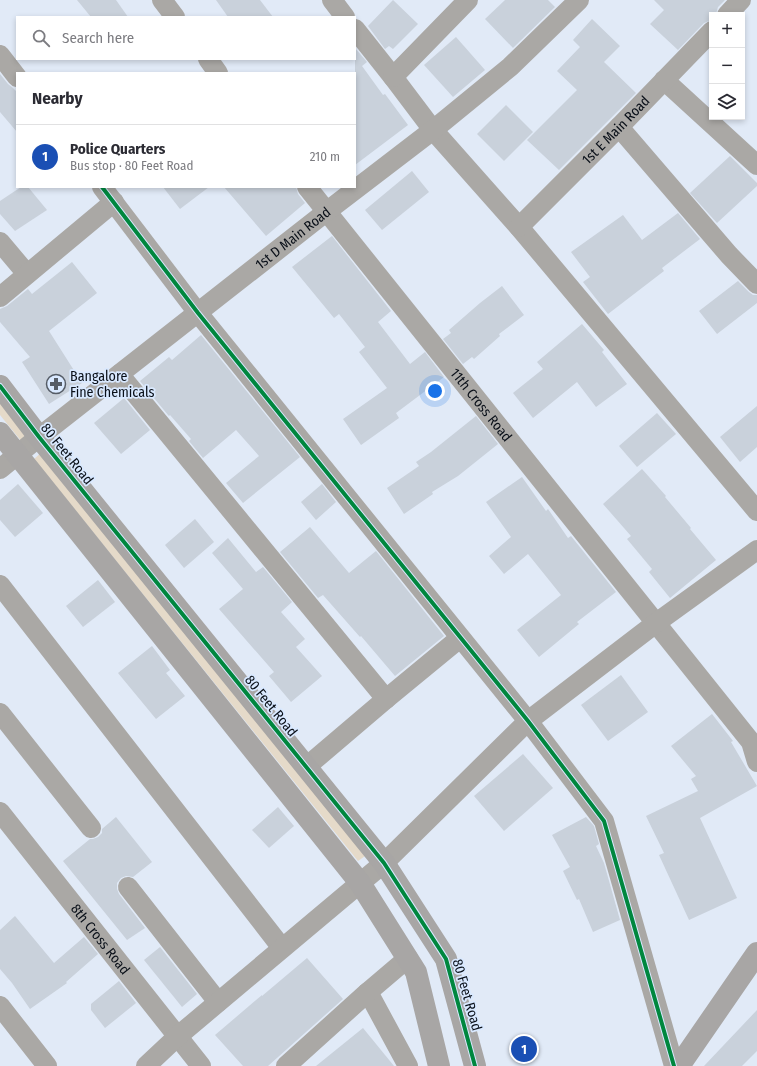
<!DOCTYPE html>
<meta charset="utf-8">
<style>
body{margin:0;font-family:"Fira Sans Condensed",sans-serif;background:#f2f2f3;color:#2b2b33}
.controls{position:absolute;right:12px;top:12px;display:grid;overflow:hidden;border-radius:0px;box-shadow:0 2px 6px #0003}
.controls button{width:36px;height:36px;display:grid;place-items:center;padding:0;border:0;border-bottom:1px solid #e1e1e2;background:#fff;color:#2b2b33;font:20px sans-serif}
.you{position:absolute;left:435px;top:391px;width:14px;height:14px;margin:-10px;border:3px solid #fff;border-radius:50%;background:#1a73e8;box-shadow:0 0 0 6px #1a73e833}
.badge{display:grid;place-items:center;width:26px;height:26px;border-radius:50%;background:#0f766e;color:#fff;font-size:13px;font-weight:700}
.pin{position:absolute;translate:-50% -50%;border:2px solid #fff;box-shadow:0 1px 4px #0006}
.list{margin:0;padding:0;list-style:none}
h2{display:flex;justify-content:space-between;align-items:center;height:52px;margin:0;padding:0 16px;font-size:17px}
h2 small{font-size:13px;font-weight:400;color:#7c7c81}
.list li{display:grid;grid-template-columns:26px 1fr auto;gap:12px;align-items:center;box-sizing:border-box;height:64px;padding:0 16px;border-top:1px solid #e1e1e2}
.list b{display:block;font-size:15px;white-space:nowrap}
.list p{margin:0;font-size:13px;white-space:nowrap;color:#7c7c81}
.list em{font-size:13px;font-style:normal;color:#7c7c81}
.icon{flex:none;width:22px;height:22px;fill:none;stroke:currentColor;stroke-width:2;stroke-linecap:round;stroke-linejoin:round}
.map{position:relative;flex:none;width:757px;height:1066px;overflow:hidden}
.search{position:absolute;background:#fff;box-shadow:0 2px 6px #0003;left:16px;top:16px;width:340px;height:44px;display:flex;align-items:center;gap:10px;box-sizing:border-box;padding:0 14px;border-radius:0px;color:#7c7c81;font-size:15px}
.panel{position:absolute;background:#fff;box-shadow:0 2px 6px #0003;left:16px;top:72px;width:340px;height:116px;border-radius:0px}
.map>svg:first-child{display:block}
</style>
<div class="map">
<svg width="757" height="1066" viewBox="0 0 757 1066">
<rect width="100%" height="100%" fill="#e1eaf7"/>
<g fill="#e5dac9">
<path d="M0 397 31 435 22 442 0 415Z"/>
<path d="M43 451 368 854 358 861 34 459Z"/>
</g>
<g fill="#c9d1db">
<path d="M77 0H116L128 17H91Z"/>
<path d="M216 0H260L273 17H228Z"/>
<path d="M393 0 418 24 393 49 389 46 385 49 368 26Z"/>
<path d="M505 0H548L555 7 513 48 485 19Z"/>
<path d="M654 0H725L718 7 716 14 712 15V18L711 20 704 23 678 50 650 24 664 10Z"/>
<path d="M592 19 620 46 604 62 636 93 559 170 527 140 577 90 557 71 580 47 573 40Z"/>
<path d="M456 37 485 70 453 97 424 65Z"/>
<path d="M355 48 367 62 362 66 383 95 385 94 408 125 355 165Z"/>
<path d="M0 74 8 84 13 88 17 92V132L0 112Z"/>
<path d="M506 105 533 132 504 161 477 134Z"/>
<path d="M730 156 757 183V186L717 223 690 193Z"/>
<path d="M412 171 429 192 382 230 365 210Z"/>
<path d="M21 187H28L47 210 15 231 0 214V201Z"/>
<path d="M163 187H209L180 209Z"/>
<path d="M224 187H296L298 194 305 203 266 236Z"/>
<path d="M678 213 700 239 662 268 664 271 608 314 583 282 590 277 571 252 623 215 642 240Z"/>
<path d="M332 236 391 311 378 322 410 364 425 352 444 377 396 413 399 418 361 445 343 419 387 388 359 352 365 347 339 314 334 318 292 267Z"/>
<path d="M72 262 97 293 49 331 82 383 49 404 22 362 30 357 0 322V309L7 306 28 289 32 294Z"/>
<path d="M738 281 749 292 753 295H757V303L717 334 699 311Z"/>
<path d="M502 286 524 315 499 334 500 336 474 359 472 357 463 364 443 339 451 333 449 330 480 303Z"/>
<path d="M582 324 604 350 602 352 627 384 596 407 577 382 533 418 513 393 543 369 537 362Z"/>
<path d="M201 335 300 457 243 503 226 483 259 456 236 430 203 458 189 441 191 439 170 415 169 416 168 415 140 381 169 357 172 360Z"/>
<path d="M124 398 150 430 121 454 94 423Z"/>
<path d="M757 406V447L740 462 720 437Z"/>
<path d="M657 413 676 434 637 467 619 446Z"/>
<path d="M476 416 498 444 458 476 432 492 433 494 404 514 387 488 419 466 416 462 431 452Z"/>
<path d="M642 469 666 496 665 497 691 528 690 529 716 560 670 598 649 572 652 569 627 539 631 536 603 504Z"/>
<path d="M522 477 546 511 548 509 568 538 571 536 616 592 577 622 579 624 539 657 517 630 561 595 528 554 504 574 489 556 511 537 486 502Z"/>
<path d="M18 484 43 513 15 537 0 520V500Z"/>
<path d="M322 484 336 502 316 520 301 502Z"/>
<path d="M195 519 214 542 184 568 165 545Z"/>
<path d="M310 527 349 573 376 551 444 636 395 676 361 636 360 637 323 595 318 598 280 552Z"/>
<path d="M228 538 256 572 263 567 292 602 281 612 305 639 296 647 322 676 291 702 269 676 274 672 219 609 243 589 212 553Z"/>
<path d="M98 580 115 602 83 627 66 606Z"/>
<path d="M152 646 170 670 166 673 185 696 156 719 118 673Z"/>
<path d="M621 675 648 712 608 741 581 705Z"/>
<path d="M712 714 733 741 731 742 757 786 700 818 737 898 689 920 659 855 664 853 646 816 698 791 691 779 696 776 671 746Z"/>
<path d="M523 754 553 788 504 831 474 796Z"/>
<path d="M278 807 294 826 269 848 252 830Z"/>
<path d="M116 817 152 862 133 877 126 876 121 878 117 883V889L119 894 145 928 127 940 63 861 90 839H93L98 837 102 833V829Z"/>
<path d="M586 817 594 826 599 844 596 846 604 863 620 920 593 932 579 899 577 900 563 871 570 867 552 835Z"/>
<path d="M15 916 54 963 84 937 98 954 66 982 67 983 30 1009 12 983 0 969V930Z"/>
<path d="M160 947 197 994 182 1007 144 960Z"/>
<path d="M307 958 343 999 268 1066H243L215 1035 262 995V996Z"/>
<path d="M119 981 136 1003 105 1028 91 1010V1004Z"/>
<path d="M757 1010V1051L742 1066H704Z"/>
<path d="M363 1028 394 1066H316Z"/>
</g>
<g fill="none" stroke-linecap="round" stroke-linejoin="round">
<g stroke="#aaa8a5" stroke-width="20">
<path d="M162 0 175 17"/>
<path d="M332 0 345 17"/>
<path d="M727 15 741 0"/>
<path d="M355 29 393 77 433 130 519 227 757 511"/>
<path d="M0 55 17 77"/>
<path d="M208 59 218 73"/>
<path d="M393 77 468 0"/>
<path d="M664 80 757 165"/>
<path d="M619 127 729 255 757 284"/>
<path d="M102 187 198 313 528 721 604 821 674 1066"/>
<path id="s1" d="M307 187 751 742 757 762"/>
<path id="s2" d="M519 227 619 127 712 31"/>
<path d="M0 242 27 274"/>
<path d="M0 297 114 202"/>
<path d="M121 373 120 375 386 699"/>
<path id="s3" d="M0 469 39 437 326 212 433 130 510 67 579 0"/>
<path d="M0 585 282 948"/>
<path d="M0 713 91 828"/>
<path d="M306 767 386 699 460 638"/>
<path id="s4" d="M0 812 201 1066"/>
<path d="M128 887 218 1002"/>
<path d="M368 992 408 1066"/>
<path d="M0 1006 47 1066"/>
<path d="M146 1066 178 1036 384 863 528 721 656 623 757 550"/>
<path d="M286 1066 368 992 408 958"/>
</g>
<g stroke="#a8a6a5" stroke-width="22">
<path d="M0 386 39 437 384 863 446 959 475 1066"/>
<path d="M0 433 360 883 416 972 439 1066"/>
<path d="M679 1066 757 953"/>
</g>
<g stroke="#d9e9ff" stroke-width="6">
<g id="cycleway">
<path d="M102 187 198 313 528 721 604 821 674 1066"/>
<path d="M0 386 39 437 384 863 446 959 475 1066"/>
</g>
</g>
<use href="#cycleway" stroke="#00873e" stroke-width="4"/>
</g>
<defs>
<g id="pharmacy-ring" transform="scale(1)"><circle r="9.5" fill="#d9e9ff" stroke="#555c66" stroke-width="1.5"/><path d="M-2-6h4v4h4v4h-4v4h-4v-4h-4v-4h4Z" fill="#555c66"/></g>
</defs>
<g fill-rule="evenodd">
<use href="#pharmacy-ring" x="56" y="384"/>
</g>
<g text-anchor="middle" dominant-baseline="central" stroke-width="3.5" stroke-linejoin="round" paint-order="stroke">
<g font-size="14" fill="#090f18" stroke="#d9e9ff">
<text stroke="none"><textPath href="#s2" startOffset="137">1st E Main Road</textPath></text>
<text stroke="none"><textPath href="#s3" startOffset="373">1st D Main Road</textPath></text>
<text stroke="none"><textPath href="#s1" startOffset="279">11th Cross Road</textPath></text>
<text transform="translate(67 454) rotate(51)">80 Feet Road</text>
<text transform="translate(271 706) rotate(51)">80 Feet Road</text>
<text stroke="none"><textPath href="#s4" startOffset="162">8th Cross Road</textPath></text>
<text transform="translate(467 995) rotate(74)">80 Feet Road</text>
</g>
<g font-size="14" fill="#090f18" stroke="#d9e9ff" text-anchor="start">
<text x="70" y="376">Bangalore<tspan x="70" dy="16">Fine Chemicals</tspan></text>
</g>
</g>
</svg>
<div class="controls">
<button>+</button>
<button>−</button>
<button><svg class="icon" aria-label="layers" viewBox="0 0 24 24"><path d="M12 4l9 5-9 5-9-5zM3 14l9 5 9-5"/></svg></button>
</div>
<div class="you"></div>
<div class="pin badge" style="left:524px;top:1049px;background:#1a4fb4">1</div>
<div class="search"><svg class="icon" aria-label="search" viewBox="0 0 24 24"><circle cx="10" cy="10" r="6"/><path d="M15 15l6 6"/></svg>Search here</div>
<section class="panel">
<h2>Nearby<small></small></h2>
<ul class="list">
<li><span class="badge" style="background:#1a4fb4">1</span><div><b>Police Quarters</b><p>Bus stop · 80 Feet Road</p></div><em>210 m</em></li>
</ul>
</section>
</div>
